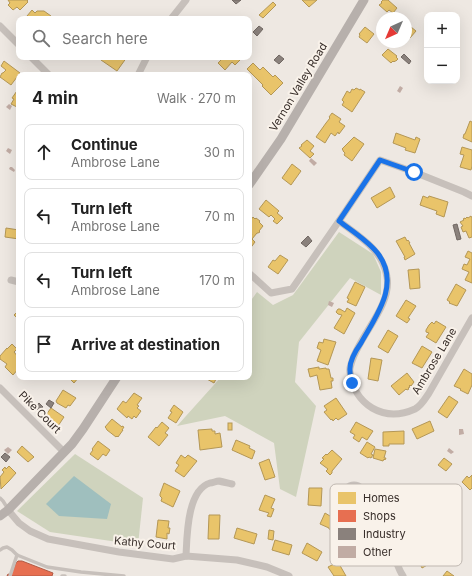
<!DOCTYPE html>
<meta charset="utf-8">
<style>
body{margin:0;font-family:Inter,sans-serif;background:#f6f6f6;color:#222}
.controls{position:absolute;right:12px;top:12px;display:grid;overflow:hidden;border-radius:8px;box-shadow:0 4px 16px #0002}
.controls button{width:36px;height:36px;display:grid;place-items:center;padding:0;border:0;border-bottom:1px solid #e0e0e0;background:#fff;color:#222;font:20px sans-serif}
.compass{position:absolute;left:376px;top:12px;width:36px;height:36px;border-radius:50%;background:#fff;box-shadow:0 4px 16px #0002;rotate:224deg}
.stop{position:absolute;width:12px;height:12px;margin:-9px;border:3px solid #1a73e8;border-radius:50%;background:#fff}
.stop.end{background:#1a73e8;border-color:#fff;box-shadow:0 1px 4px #0008}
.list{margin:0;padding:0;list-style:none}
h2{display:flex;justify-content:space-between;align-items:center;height:52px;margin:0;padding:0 16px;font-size:17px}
h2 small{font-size:13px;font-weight:400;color:#767676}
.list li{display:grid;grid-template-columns:26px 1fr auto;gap:12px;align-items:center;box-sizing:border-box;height:56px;margin:0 8px 8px;padding:0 8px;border:1px solid #e0e0e0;border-radius:8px}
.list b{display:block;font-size:15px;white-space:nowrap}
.list p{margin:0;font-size:13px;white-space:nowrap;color:#767676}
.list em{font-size:13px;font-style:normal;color:#767676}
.icon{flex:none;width:22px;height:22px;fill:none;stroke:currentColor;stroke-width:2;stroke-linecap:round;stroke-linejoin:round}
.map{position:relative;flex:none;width:472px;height:576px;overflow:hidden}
.search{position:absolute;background:#fff;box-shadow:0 4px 16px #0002;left:16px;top:16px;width:236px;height:44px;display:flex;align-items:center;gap:10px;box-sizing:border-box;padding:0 14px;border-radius:8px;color:#767676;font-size:15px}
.panel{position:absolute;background:#fff;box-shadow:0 4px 16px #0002;left:16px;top:72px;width:236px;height:308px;border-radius:8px}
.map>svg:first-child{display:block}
</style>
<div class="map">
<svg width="472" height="576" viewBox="0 0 472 576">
<rect width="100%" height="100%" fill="#eee8e2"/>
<g fill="#cfd3bd">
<path d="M339 232 373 254 381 272V295L350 278 299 342 295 382 316 406 296 497 280 489 274 443 225 416 177 426 221 377H249V303L257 292 273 305 293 295Z"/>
<path d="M75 454 143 498 138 545 50 532 17 511Z"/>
</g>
<path fill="#9fbfbe" d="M74 476 111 504 107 519 59 516 46 504Z"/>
<g fill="#e9c46a" stroke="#b49756">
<path d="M8 0H28L27 1 28 2 20 10 17 7 13 10 8 5 10 3Z"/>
<path d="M302 0H317L309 7Z"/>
<path d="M383 0H388L397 8 393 13 389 10 387 12 379 5 382 3 381 2Z"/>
<path d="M273 2 276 5 263 18 259 15Z"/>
<path d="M32 10 35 13 37 11H44L51 16 48 19H30L27 16Z"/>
<path d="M406 23 416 31 410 38 406 34Z"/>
<path d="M365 27 374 34 367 43 359 37 360 35 359 34Z"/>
<path d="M388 49 397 56 396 57 398 59 396 61H395L394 62 393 61 391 63 382 55Z"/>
<path d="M104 57H127L117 71 101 60Z"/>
<path d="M218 57H240L241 59 235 65 232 62 225 70 218 63 221 60Z"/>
<path d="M4 61 20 73 11 85 0 77 2 73H3L6 70 1 66Z"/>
<path d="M253 63 260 70 263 67 273 77 275 75 283 83 271 95 262 86 263 85 247 69Z"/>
<path d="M19 88V103L17 107 11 104 14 99 12 98Z"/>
<path d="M356 88 360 90V89L365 92 352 112 342 105 344 102 342 100 347 91 350 93 352 89 354 90Z"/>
<path d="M332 113 341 119 339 122 345 126 339 134 338 132 335 136 331 133 325 143 316 137 326 123 330 118 329 117Z"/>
<path d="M470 121 472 122V142L463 138 464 134H465Z"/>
<path d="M396 133 415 140 416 137 420 139 415 153 405 150 406 148 393 143Z"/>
<path d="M354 137 364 144 352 161 344 155 345 153 343 151V150L342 149Z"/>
<path d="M307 140 314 146 310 151 314 154 310 158 299 148 302 146 301 145Z"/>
<path d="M462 147 472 150V166L471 170 460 167 464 155 460 154Z"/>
<path d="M292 164 301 171 291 185 282 178Z"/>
<path d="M390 187 395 197 377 208 371 198Z"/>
<path d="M423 196 428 198 429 196 448 202 444 217 436 214 437 211 420 205Z"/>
<path d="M266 200 279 211 277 213 283 218 277 224 273 221 275 219 271 215 269 217 259 209Z"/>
<path d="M471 216 472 218V237L469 238 466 231 463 232 461 227 463 226 460 222 464 220 463 219 465 218V219L467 217 468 218Z"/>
<path d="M253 217 255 219 256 218 260 221 259 222 263 226 259 231 260 232 258 233H257L252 239 255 242 249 250V238L252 234 249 232V222Z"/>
<path d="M6 228 19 230V239L5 237Z"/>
<path d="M405 237 407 241 408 240 410 243H409L415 254 405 260 404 257H405L396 241Z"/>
<path d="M468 251 472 253V283L465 280 469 272 462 269 464 264 467 265 470 259 465 257Z"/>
<path d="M280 255 288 260 278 274 268 267 273 260 275 261Z"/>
<path d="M419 269 420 288 410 289 408 270Z"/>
<path d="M355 282 365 287 356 306 347 302 349 299 347 298Z"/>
<path d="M456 284 466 290 457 306 449 303 450 302 447 300Z"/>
<path d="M406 300 416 306 408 318 410 319 407 323 396 316Z"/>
<path d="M347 308 355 313 344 334 334 328 342 315 338 314 336 312 338 309H340L345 312Z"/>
<path d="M19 310V318L18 319 14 315Z"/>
<path d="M436 321 446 327 436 343 426 337 429 333 426 332V330L429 325 432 322 434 324Z"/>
<path d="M388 330 398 336 388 353 378 347Z"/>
<path d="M324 339 336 342 328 365 317 361 321 350 317 348 319 342 323 343Z"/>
<path d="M12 344 17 349 14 352 19 358V368L13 375 5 367 7 364 0 359V356L7 348V349Z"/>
<path d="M422 346 432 352 422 368 412 363Z"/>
<path d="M371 358 382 360 378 381 368 379Z"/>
<path d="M319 367V369L326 368V369H329L331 378H333V381H331L332 388 320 390 317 375 310 377 308 369Z"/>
<path d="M464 369 472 374V385L468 394 460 390 461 389 454 386Z"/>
<path d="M407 373 414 382 411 386 410 385 409 386 410 387 408 388 409 389 407 390 406 389 399 395 391 386Z"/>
<path d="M69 377H79L74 383 69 378Z"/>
<path d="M206 377H217L214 383 205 378Z"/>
<path d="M63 390 76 398 70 406 68 405 66 408 57 403 56 401Z"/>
<path d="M134 393 142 398 137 405 139 406 137 408 141 411 136 418 134 416 132 419 128 416 127 418 117 409 123 401 126 403Z"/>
<path d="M449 396 458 402 447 418 438 412Z"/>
<path d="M336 398 347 414 338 420 336 418 333 421 332 419 331 420 324 412 327 410 324 406Z"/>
<path d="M174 405 183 412 176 423 168 418 172 412 170 411Z"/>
<path d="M51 408 64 417 58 426H53L43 419Z"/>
<path d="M112 419 122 427V426L124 427 122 430H123L118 437 117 436 116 437 107 430 106 428 105 427Z"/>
<path d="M430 421 434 431 417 439 412 429Z"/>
<path d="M162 422 169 428 165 433 168 435 159 446 148 437 156 427 157 428Z"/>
<path d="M356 422 373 431 367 440 362 437 359 442 353 438 355 435 350 432Z"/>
<rect x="228" y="423" width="4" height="7"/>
<path d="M212 429V431H215V434L220 433 222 447 200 450 198 430Z"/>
<path d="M404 431V444H389V446H383V432Z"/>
<path d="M236 440 250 446 249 448 255 451 252 459 232 450Z"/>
<path d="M98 441 110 450 106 456 103 454 98 460 90 454 93 450 92 449Z"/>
<path d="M367 442 375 447 371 454 373 455 371 458 369 457 368 458 360 453Z"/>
<path d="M22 446 34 457 28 462 17 452Z"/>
<path d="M375 449 386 451 384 458H386L385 460 384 459 383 461 373 458Z"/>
<path d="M332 450 342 459 332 471V473L330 475 326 471 328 469 320 463 324 459 322 458 326 454 327 455Z"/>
<path d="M181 455 185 458 188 455 197 461 184 477 175 471 179 465 176 463Z"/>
<path d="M444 458 452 464 446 471 438 465Z"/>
<path d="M269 459 275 477 265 480 259 463Z"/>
<path d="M9 466 16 473 9 481 1 489 0 477 4 472 2 470 5 467 6 469Z"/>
<path d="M472 475V488L470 490 462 482 467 476 469 478Z"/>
<path d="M164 483 180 491 173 507 161 501 162 498 160 496V494Z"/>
<path d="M309 488H322L321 506 308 505Z"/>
<path d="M265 495 275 499 271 508 274 509 271 517 267 516 269 513 259 510Z"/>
<path d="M325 513 330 516 331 514 333 515 332 517 335 518 336 517 338 518 337 519 349 525 344 536 329 529V528L320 524Z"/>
<path d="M209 515H220L219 539H208Z"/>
<path d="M158 520 169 521 168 528H170L169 534 167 533V539L156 537Z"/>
<path d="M237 528 257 534 254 544 234 538Z"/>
<path d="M269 530 274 531 273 540 268 539Z"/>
<path d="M275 540 292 545 289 555 272 550Z"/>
<path d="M307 543 322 552 317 561 302 553Z"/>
<path d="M422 545 431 563 422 568 413 550Z"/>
<path d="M338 562 346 576H334L328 567Z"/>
<path d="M447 571 454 576H443Z"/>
</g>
<path fill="#e76f51" stroke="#b25b45" d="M18 561H22L53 573 52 576H7L8 574 11 575 16 563Z"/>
<g fill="#8a817c" stroke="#716863">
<path d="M232 0H241L236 4Z"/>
<path d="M259 26 263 29 257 36 253 32Z"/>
<path d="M404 54 411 61 409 64 401 57Z"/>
<path d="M279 55 284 59 279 64 274 60Z"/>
<path d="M457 224 461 239 457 240 453 225Z"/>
<path d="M308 236 312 241 306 247 301 243Z"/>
<path d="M49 400 54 403 51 408 46 404Z"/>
<path d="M39 403 43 407 41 408 42 409 40 412 35 407Z"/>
<path d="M5 453 10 457 6 462 1 457Z"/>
</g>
<g fill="#c1aca4">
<path d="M400 86 403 88 400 93 397 91Z"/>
<path d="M9 104 12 106 10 110 6 107Z"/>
<path d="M8 148 12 150 10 154 6 151Z"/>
<path d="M311 158 317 163 314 166 309 161Z"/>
<path d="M10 167H12L15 170 14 172 9 169Z"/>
<path d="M329 301 334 303 332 307 328 305Z"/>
<path d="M459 429H463L464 434 459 435Z"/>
<path d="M8 447 12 450 8 454 4 450Z"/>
<path d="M449 448 454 452 451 454 447 451Z"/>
</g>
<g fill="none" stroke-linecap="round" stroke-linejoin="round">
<g stroke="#c7c0bb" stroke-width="3.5">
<path d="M0 498 3 501 8 509"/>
<path d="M0 550 3 548 7 547 12 550 17 555 47 567 81 572 124 576"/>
<path d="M10 576 17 555"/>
<path d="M62 576H65"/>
</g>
<g stroke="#c7c0bb" stroke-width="7">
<path d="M171 19 186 0"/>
<path d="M0 26 19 45"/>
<path d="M31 57 49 75"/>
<path d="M138 75 147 57"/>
<path d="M339 221C360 237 383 250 387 277 392 305 360 335 352 361 351 365 349 368 350 372 354 405 384 423 415 409 421 406 425 399 429 393L472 318"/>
<path d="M249 273 271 293 292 289 339 221 380 160 414 172 464 192 472 196"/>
<path d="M11 280 19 282"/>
<path d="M0 388 64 452"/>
<circle cx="354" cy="495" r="10"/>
<path d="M361 502C371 512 382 521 387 534 393 548 395 564 403 576"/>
<path d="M8 510 19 523 30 531 48 539 119 552 173 559 186 556 237 560 267 567 289 576"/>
<path d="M186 556C187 536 187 490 210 483 213 483 216 481 219 481 223 482 228 483 232 484"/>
</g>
<g stroke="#b7b0ac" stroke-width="9">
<path d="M249 185 281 139 364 0"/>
<path d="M0 516 8 510 72 444 83 429 117 377"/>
</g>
</g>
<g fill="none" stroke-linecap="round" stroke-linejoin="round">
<path stroke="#1a73e8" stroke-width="5" d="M352 383C351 379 350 375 350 371 349 362 356 350 361 343 376 316 400 285 379 255 370 242 352 231 339 221L380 160 414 172"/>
</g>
<g text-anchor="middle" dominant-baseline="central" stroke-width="4" stroke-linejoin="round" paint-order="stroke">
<g font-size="11" fill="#372d29" stroke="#f9f2ea">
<text transform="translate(298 87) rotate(-59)">Vernon Valley Road</text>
<text transform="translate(434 361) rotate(-59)">Ambrose Lane</text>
<text transform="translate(40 412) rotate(45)">Pike Court</text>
<text transform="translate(145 543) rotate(5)">Kathy Court</text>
</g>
</g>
<rect x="330" y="484" width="132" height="82" rx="6" fill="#f9f2ea" stroke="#bfb7b0" stroke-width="1"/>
<rect x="338" y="492" width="18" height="12" fill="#e9c46a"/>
<rect x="338" y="510" width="18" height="12" fill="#e76f51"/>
<rect x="338" y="528" width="18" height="12" fill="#8a817c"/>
<rect x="338" y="546" width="18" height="12" fill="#c1aca4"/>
<g font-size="11" fill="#372d29">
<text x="363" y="502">Homes</text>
<text x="363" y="520">Shops</text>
<text x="363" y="538">Industry</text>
<text x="363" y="556">Other</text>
</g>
</svg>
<div class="controls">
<button>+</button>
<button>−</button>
</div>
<svg class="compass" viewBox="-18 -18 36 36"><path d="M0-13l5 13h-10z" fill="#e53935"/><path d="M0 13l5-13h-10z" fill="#767676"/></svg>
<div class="stop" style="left:414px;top:172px"></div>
<div class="stop end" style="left:352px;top:383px"></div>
<div class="search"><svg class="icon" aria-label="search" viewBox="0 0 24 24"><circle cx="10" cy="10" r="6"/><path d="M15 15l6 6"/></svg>Search here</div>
<section class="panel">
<h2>4 min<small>Walk · 270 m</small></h2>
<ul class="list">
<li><svg class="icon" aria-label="ahead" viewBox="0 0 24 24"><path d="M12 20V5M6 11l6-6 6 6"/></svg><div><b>Continue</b><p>Ambrose Lane</p></div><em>30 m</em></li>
<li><svg class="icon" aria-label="left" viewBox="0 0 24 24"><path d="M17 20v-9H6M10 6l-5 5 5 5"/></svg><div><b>Turn left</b><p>Ambrose Lane</p></div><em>70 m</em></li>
<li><svg class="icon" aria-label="left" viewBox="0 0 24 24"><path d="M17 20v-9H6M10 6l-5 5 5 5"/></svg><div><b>Turn left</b><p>Ambrose Lane</p></div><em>170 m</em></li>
<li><svg class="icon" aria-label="arrive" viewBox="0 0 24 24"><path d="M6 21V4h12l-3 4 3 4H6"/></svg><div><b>Arrive at destination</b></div></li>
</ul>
</section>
</div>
